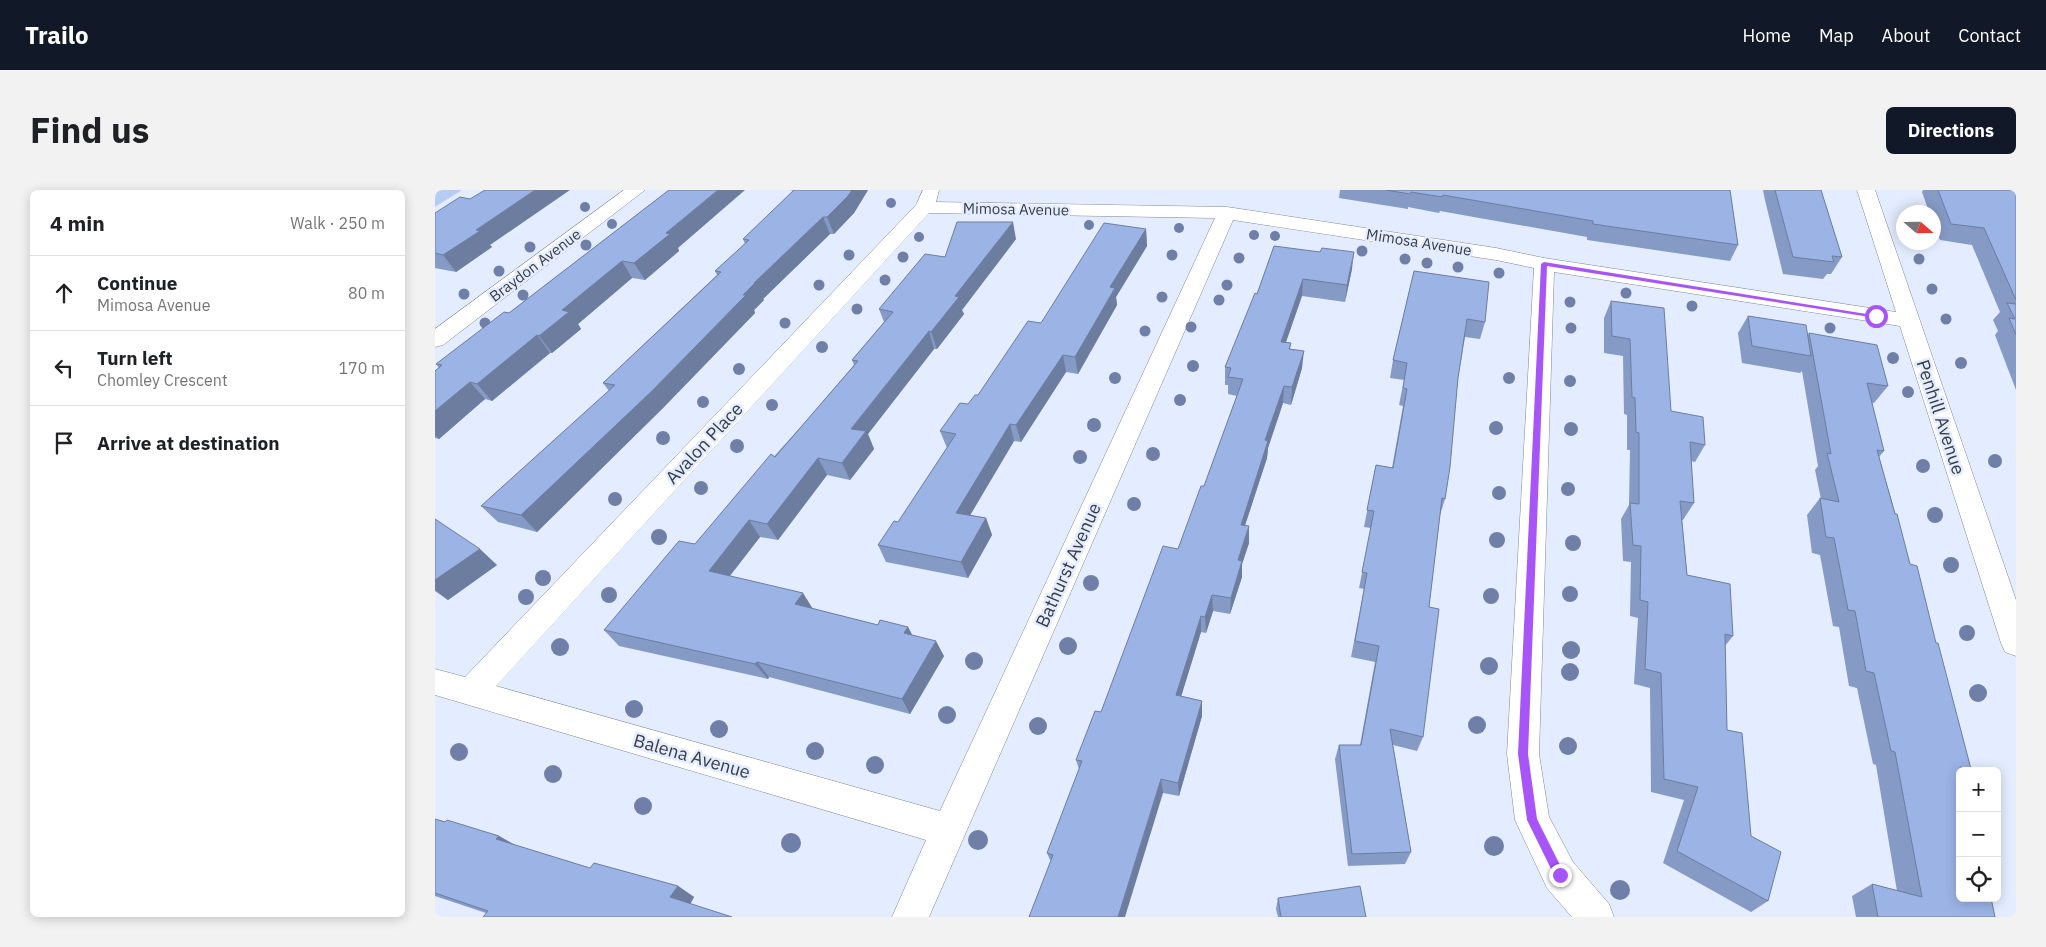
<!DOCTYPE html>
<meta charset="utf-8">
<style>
body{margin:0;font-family:"IBM Plex Sans",sans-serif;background:#f2f2f2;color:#202124}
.controls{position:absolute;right:15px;bottom:15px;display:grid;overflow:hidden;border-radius:8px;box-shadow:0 2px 12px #0003}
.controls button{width:45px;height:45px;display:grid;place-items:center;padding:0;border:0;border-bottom:1px solid #e0e0e0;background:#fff;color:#202124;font:25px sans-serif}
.compass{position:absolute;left:1461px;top:15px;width:45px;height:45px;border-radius:50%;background:#fff;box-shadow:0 2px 12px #0003;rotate:110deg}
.stop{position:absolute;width:15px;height:15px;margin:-11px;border:4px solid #a855f7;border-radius:50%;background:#fff}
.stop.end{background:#a855f7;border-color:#fff;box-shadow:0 1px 5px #0008}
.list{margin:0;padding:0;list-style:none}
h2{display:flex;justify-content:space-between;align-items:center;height:65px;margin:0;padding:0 20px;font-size:21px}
h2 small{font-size:16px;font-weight:400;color:#757577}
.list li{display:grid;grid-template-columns:32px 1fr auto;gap:15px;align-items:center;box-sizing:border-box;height:75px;padding:0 20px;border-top:1px solid #e0e0e0}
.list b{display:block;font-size:19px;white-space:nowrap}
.list p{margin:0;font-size:16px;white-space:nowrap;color:#757577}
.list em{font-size:16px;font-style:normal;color:#757577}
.icon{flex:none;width:28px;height:28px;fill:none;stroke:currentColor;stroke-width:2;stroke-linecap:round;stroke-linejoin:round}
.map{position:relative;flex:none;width:1581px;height:727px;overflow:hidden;border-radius:8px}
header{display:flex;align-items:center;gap:30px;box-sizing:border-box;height:70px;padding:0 25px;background:#111827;color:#fff}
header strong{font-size:24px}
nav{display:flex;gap:28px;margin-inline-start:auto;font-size:18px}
.intro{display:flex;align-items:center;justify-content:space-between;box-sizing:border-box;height:120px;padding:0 30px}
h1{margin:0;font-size:35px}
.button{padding:12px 22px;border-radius:8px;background:#111827;color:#fff;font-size:18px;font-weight:700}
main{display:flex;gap:30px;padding:0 30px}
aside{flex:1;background:#fff;border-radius:8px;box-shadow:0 2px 12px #0003}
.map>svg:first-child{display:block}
</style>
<header>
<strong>Trailo</strong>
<nav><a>Home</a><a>Map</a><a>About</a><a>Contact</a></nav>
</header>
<div class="intro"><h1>Find us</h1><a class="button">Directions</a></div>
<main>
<aside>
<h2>4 min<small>Walk · 250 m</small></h2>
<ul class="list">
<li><svg class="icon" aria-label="ahead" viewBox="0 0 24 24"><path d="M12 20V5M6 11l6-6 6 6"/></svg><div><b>Continue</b><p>Mimosa Avenue</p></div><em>80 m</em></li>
<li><svg class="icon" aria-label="left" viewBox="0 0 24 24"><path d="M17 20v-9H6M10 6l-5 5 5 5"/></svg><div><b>Turn left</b><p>Chomley Crescent</p></div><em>170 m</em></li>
<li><svg class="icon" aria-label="arrive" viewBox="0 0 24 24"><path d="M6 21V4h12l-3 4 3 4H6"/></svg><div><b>Arrive at destination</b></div></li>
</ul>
</aside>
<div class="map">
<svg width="1581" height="727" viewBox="0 0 1581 727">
<rect width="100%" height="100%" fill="#e4edff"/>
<path fill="#b7ccf5" d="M0 0H27L0 17Z"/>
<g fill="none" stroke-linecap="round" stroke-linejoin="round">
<g stroke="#7e8696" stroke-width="1">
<g id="minor">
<path d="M189 0H210L8 155 0 157V139Z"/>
<path d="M488 0H504L501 12 792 17 1061 58 1109 68 1461 122 1422 0H1440L1581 410V466L1570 462 1566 453 1465 136 1119 82 1104 564 1114 627 1138 672 1174 714 1179 727H1137L1112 698 1080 630 1072 564 1099 78 1061 70 798 30 494 727H457L491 650 0 505V479L30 487 481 15ZM494 23 780 28 505 621 61 496Z"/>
</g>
</g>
<use href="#minor" fill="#fff" fill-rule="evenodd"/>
</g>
<g fill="#6f7fa7">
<circle cx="456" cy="13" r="5"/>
<circle cx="150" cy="17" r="5"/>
<circle cx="177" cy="34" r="5"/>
<circle cx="654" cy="35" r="5"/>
<circle cx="744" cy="38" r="5"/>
<circle cx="819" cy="45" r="5"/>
<circle cx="840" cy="46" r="5"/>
<circle cx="484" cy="47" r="5"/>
<circle cx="151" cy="55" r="5.5"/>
<circle cx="95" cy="57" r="5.5"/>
<circle cx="927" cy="61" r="5.5"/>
<circle cx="414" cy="65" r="5.5"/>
<circle cx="737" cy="65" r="5.5"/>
<circle cx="468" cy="67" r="5.5"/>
<circle cx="804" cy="68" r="5.5"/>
<circle cx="970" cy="69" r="5.5"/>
<circle cx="1484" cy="69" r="5.5"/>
<circle cx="992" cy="73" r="5.5"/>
<circle cx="1023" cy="77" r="5.5"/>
<circle cx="64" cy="81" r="5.5"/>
<circle cx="1064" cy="83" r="5.5"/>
<circle cx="450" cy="90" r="5.5"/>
<circle cx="384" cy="95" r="5.5"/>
<circle cx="792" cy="95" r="5.5"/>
<circle cx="1497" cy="99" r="5.5"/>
<circle cx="1191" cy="103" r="5.5"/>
<circle cx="29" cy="104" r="5.5"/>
<circle cx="88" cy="105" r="5.5"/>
<circle cx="727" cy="107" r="5.5"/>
<circle cx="784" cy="110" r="5.5"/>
<circle cx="1135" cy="112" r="5.5"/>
<circle cx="1257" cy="116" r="5.5"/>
<circle cx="422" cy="119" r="5.5"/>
<circle cx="1511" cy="129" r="5.5"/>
<circle cx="50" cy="133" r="5.5"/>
<circle cx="350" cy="133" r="5.5"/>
<circle cx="756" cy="137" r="5.5"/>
<circle cx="1136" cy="138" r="5.5"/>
<circle cx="1395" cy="138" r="5.5"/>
<circle cx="710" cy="141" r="5.5"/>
<circle cx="387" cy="157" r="6"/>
<circle cx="1458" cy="168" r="6"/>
<circle cx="1526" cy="173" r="6"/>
<circle cx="758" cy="176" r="6"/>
<circle cx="304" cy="179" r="6"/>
<circle cx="680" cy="188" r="6"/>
<circle cx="1074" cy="188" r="6"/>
<circle cx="1135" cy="191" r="6"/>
<circle cx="1473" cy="202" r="6"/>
<circle cx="745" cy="210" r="6"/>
<circle cx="268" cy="212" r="6"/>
<circle cx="337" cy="215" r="6"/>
<circle cx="659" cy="235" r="7"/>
<circle cx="1061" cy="238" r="7"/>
<circle cx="1136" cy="239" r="7"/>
<circle cx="228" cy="248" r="7"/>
<circle cx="302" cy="256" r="7"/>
<circle cx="718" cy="264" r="7"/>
<circle cx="645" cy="267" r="7"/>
<circle cx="1560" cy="271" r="7"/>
<circle cx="1488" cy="276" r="7"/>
<circle cx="266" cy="298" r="7"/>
<circle cx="1133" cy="299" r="7"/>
<circle cx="1064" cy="303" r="7"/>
<circle cx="180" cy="309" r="7"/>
<circle cx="699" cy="314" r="7"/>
<circle cx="1500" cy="325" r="8"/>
<circle cx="224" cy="347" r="8"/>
<circle cx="1062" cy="350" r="8"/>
<circle cx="1138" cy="353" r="8"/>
<circle cx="1516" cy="375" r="8"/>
<circle cx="108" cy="388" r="8"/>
<circle cx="656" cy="393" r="8"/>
<circle cx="1135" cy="404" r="8"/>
<circle cx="174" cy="405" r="8"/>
<circle cx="1056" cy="406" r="8"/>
<circle cx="91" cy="407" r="8"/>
<circle cx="1532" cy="443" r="8"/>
<circle cx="633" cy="456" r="9"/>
<circle cx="125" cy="457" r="9"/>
<circle cx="1136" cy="460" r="9"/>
<circle cx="539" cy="471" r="9"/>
<circle cx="1054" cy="476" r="9"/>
<circle cx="1135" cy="482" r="9"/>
<circle cx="1543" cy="503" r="9"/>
<circle cx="199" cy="519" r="9"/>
<circle cx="512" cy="525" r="9"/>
<circle cx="1042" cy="535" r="9"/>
<circle cx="603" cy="536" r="9"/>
<circle cx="284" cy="539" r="9"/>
<circle cx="1133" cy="556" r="9"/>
<circle cx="380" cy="561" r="9"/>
<circle cx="24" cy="562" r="9"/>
<circle cx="440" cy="575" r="9"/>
<circle cx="118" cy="584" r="9"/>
<circle cx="208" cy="616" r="9"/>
<circle cx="543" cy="650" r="10"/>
<circle cx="356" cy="653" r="10"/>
<circle cx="1059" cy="656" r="10"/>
<circle cx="1185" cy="700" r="10"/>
</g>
<g fill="#859ac5">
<path d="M234 0 243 58 244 61 210 90 197 88 143 134 146 139 117 163H115L57 211 50 209 4 249 0 248V181L4 178 1 174 74 123Z"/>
<path d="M355 0H433L419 23 399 44H395L328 109 329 110 319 120 320 123 228 218 102 342 63 332 46 316 174 201 168 193 282 85 280 81 310 54 308 49 359 1Z"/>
<path d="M905 0H1295L1303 55 1295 71 1152 50V47L1005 21 1004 23 973 17V19L904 8Z"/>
<path d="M1328 0H1386L1407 67 1396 84H1392L1388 89 1348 84 1330 10Z"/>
<path d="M1488 0H1576L1581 1V200L1560 145 1563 141 1558 130 1565 122 1537 55 1505 50 1498 34V22H1494L1487 2Z"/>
<path d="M0 23 55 55 57 57 21 82 0 78Z"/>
<path d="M711 39 712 56 681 107 682 115 643 184 631 182 586 252 579 251 535 325 551 328 557 345 533 388 451 372 443 355 463 332 512 258 505 241 543 205 606 133Z"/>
<path d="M581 49 527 120 529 124 502 159H499L433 244 439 259 415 290 392 285 343 350 325 347 295 386 378 419 443 435 473 437 477 445 509 466 475 524 334 487 333 489 184 456 169 440 260 354 372 230 419 175 417 170 449 132 444 119 510 67Z"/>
<path d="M839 56 917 79 910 112 867 106 851 152 856 153 855 159 867 178 856 215 848 213 833 258 832 268 810 335 814 353 807 374V387L795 424 778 421 771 443 766 442 746 506 767 511V526L744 606 728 603 615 670 612 663 644 579 641 570 666 522 743 359 769 296 802 206 793 204V195H790V177L822 104Z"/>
<path d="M979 81 1050 132 1045 149 1030 147 1023 188 1010 309 1005 325 994 417 988 547 982 561 958 555 976 662 970 674 913 676 900 569 904 555H925L940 472 916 467 929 399 924 398 936 338 929 337 941 275 957 278 968 216 964 215 969 190 955 188 958 170Z"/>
<path d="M1176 111 1236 221 1270 255 1260 272 1256 271 1259 313 1248 330H1247L1252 385 1298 446 1290 456 1292 540 1316 646 1333 711 1316 722 1228 673 1249 610 1216 602 1215 498 1199 494 1203 428 1195 426 1196 372 1188 371 1186 329 1194 315 1195 260H1192V225L1189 224 1188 166 1169 163V128Z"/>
<path d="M1313 126 1373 145 1374 143 1453 196 1439 213H1437L1449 261 1444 267 1475 374 1501 453 1536 579 1534 581H1525L1560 727H1421L1417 706 1437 694 1462 701 1441 575 1438 574 1422 498 1414 496 1404 437 1398 436 1385 365 1377 363 1372 325 1385 308 1386 309 1380 280 1383 276 1367 181 1365 183 1307 173 1303 143Z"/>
<path d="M0 329 62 375 13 410 0 401Z"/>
<path d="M0 629 64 646 80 655 155 678 243 696 259 707 255 714 51 723 0 706Z"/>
<path d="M843 708 931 727H843L841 719Z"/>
</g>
<g fill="#6c7da0">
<path d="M100 0H135L55 55 57 57 21 82 8 65 41 40Z"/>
<path d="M283 0H310L243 58 244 61 210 90 199 73 231 43Z"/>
<path d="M417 0H433L419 23 399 44 392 27Z"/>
<path d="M388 27 395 44 328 109 329 110 319 120 320 123 228 218 102 342 86 325 308 105 319 93Z"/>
<path d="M578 32 581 49 527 120 529 124 502 159 496 142 520 106Z"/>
<path d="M711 39 712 56 681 107 682 115 643 184 640 167 675 97Z"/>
<path d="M919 62 917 79 910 112 912 95Z"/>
<path d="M187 71 197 88 143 134 146 139 117 163 104 146 127 120Z"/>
<path d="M868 89 867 106 845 169 846 152Z"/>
<path d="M494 141 499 159 433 244 439 259 415 290 407 273 416 239Z"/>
<path d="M102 145 115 163 57 211 42 194Z"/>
<path d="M869 161 867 178 856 215 857 197Z"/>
<path d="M628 165 631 182 586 252 581 235Z"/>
<path d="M35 192 50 209 4 249 0 245V221Z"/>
<path d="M849 196 848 213 833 258 832 268 805 351 806 335 830 250Z"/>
<path d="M575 234 579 251 527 339 521 323Z"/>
<path d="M383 268 392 285 343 350 332 334Z"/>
<path d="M551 328 557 345 533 388 526 372Z"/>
<path d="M314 330 325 347 286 397 274 381Z"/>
<path d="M814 336V353L807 374V387L795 424 796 408 803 370Z"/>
<path d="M45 359 62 375 13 410 0 400V390Z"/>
<path d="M368 403 378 419 360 414Z"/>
<path d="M777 405 778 421 771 443 770 427Z"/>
<path d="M766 426V442L742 520 741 505Z"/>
<path d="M473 437 481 452 469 443Z"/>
<path d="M501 451 509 466 475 524 467 509Z"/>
<path d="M322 472 334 487 333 489 320 474Z"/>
<path d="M767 511V526L744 606 743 593Z"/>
<path d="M726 589 728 603 690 727H683Z"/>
<path d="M64 646 85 658 61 649Z"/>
<path d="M243 696 259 707 253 718 235 707Z"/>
</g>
<g fill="#9bb3e5" stroke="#6c7da0">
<path d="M50 0H100L41 40 45 41 8 65 0 63V23L25 7 35 9Z"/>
<path d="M234 0H283L231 43 235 44 199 73 187 71 127 120 134 122 104 146 102 145 42 194 35 192 0 221V181L7 175 1 174 69 122 74 123Z"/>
<path d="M359 0H417L413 6 392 27H388L319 93H320L308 105H311L217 201 86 325 46 316 180 195 168 193 286 82 280 81 314 50 308 49Z"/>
<path d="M951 0H1295L1303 55 1158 34V31L1008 5 1007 7 976 2 975 4Z"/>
<path d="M1340 0H1386L1407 67 1397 66 1399 72 1358 67Z"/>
<path d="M1503 0H1576L1581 1V110L1549 38 1516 34Z"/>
<path d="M522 32H578L520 106 524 107 496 142 494 141 416 239 431 241 407 273 383 268 332 334 314 330 274 381 368 403 360 414 443 435 445 430 473 437 469 443 501 451 467 509 322 472 320 474 169 440 244 351 260 354 336 264 340 267 372 230 423 171 417 170 458 122 444 119 490 64 510 67Z"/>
<path d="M669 33 711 39 675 97 680 98 640 167 628 165 581 235 575 234 521 323 551 328 526 372 443 355 459 331 463 332 521 244 505 241 525 213 533 214 540 205H543L593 131 606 133Z"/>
<path d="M839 56 885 62 887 58 919 62 912 95 868 89 846 152 856 153 854 159 869 161 857 197 849 196 830 250 833 251 806 335 814 336 803 370 807 371 796 408 777 405 770 427 766 426 741 505 767 511 743 593 726 589 683 727H594L618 665 612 663 647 571 641 570 660 521 666 522 728 356 743 359 766 296H769L808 189 793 187 796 178 790 177 820 103 822 104Z"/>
<path d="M979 81 1054 92 1050 132 1032 129 1023 188 1015 277 1010 309 1007 308 994 417 1004 419 988 547 955 539 976 662 917 664 904 555H926L944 456 920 451 932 383 927 382 939 321 932 320 941 275 958 278 972 199 968 198 972 173 958 170Z"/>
<path d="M1176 111 1229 118 1236 221 1268 227 1270 255 1255 252 1259 313 1245 311 1252 385 1295 394 1298 446 1290 444 1292 540 1307 543 1316 646 1346 662 1333 711 1242 661 1263 597 1229 589 1226 483 1210 479 1213 412 1205 410 1206 356 1198 355 1195 313 1204 314V243L1201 242 1200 208 1197 207 1195 149 1177 146Z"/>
<path d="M1572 113 1581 114V145L1574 128 1580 129Z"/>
<path d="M1313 126 1371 135 1376 166 1317 156Z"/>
<path d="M1374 143 1442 155 1453 196 1432 193 1449 261 1442 260 1460 324H1462L1475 374 1482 376 1501 453H1503L1536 579 1525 577 1526 581H1525V708H1556L1560 727H1443L1437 694 1487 707 1460 562 1456 561 1439 483 1431 481 1420 421 1413 420 1399 348 1391 347 1385 308 1404 312 1392 263 1396 264Z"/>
<path d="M0 329 45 359 0 390Z"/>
<path d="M0 629 10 632 12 630 64 646 61 649 155 678 159 673 243 696 235 707 297 727H48L53 721 0 703Z"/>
<path d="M925 696 931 727H846L843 708Z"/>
</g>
<path fill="#a855f7" d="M1109 72 1444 126 1441 128 1112 76 1093 564 1102 629 1130 685 1128 689 1125 690 1121 689 1092 630 1083 564 1106 74Z"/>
<g text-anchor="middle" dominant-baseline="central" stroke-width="5" stroke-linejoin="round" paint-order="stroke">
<g font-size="15" fill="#383c43" stroke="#e4edff">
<text transform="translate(581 19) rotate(1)">Mimosa Avenue</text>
<text transform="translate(984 52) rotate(9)">Mimosa Avenue</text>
<text transform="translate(100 75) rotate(-37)">Braydon Avenue</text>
</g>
<g font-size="18" fill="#383c43" stroke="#e4edff">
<text transform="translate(1506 227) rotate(72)">Penhill Avenue</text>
<text transform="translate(269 253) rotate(-47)">Avalon Place</text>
<text transform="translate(633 375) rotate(-66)">Bathurst Avenue</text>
<text transform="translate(257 566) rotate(16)">Balena Avenue</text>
</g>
</g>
</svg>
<div class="controls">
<button>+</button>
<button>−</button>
<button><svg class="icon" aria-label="locate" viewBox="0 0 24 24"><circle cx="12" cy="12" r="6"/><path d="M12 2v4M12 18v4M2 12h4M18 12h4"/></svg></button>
</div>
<svg class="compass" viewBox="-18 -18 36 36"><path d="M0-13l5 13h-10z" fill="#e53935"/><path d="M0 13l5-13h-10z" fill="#757577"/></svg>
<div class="stop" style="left:1441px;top:126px"></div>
<div class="stop end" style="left:1125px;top:685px"></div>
</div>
</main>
